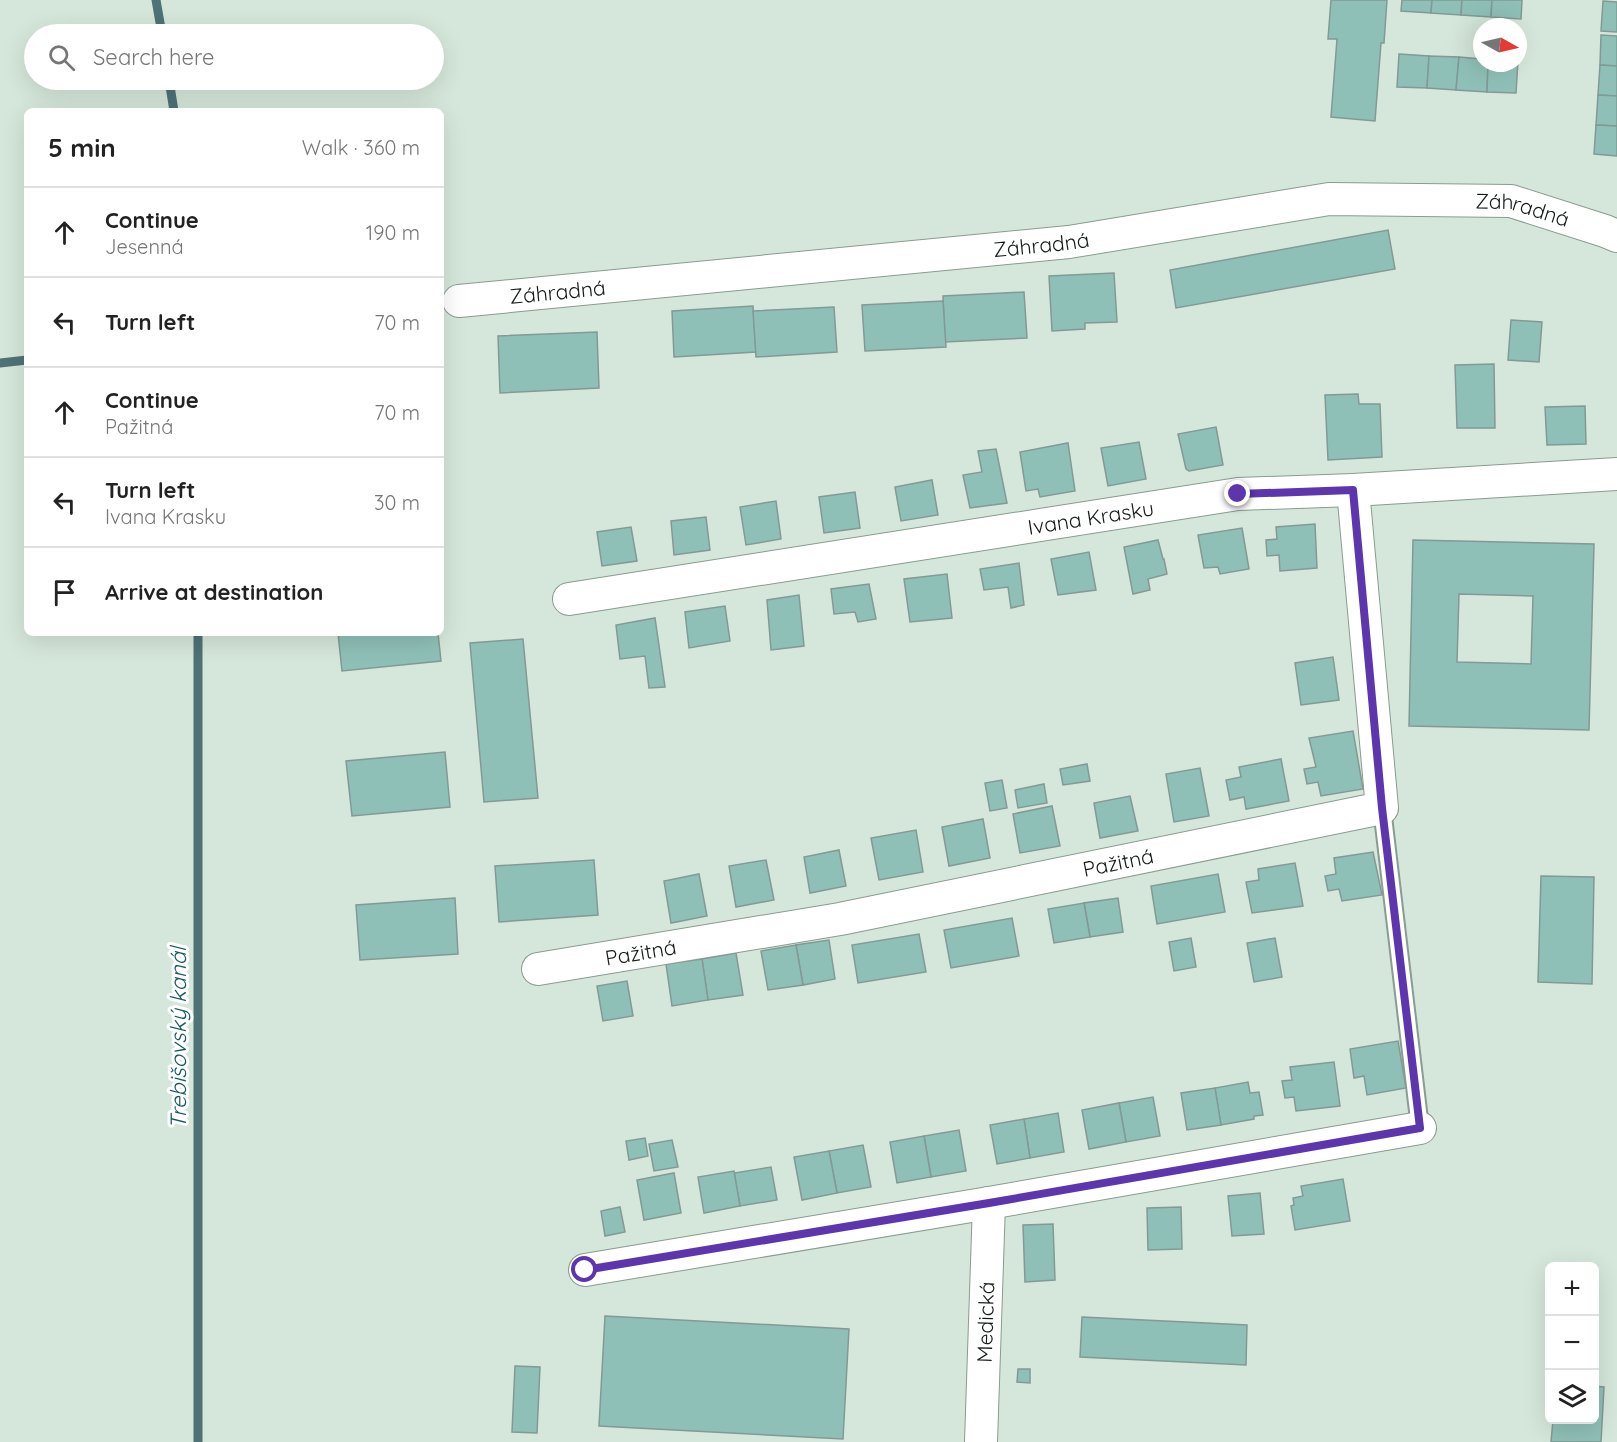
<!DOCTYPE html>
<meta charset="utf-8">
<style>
body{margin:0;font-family:Quicksand,sans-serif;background:#f6f6f6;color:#222}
.controls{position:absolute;right:18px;bottom:18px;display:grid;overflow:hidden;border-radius:9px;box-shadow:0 6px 24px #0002}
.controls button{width:54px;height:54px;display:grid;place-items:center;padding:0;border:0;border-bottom:2px solid #e0e0e0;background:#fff;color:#222;font:30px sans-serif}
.compass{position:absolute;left:1473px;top:18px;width:54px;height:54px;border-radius:50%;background:#fff;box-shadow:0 6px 24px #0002;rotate:98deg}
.stop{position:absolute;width:18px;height:18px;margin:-14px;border:4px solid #5d35ad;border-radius:50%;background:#fff}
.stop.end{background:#5d35ad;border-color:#fff;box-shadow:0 2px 6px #0008}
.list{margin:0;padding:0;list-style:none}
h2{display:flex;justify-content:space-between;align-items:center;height:78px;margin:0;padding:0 24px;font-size:26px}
h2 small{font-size:20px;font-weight:400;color:#767676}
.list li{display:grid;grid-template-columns:39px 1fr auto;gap:18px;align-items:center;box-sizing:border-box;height:90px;padding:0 24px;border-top:2px solid #e0e0e0}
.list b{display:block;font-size:22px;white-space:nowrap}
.list p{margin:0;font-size:20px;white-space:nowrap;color:#767676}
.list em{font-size:20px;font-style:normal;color:#767676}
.icon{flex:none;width:33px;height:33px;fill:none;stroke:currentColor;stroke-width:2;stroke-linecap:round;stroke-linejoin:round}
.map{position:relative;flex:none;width:1617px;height:1442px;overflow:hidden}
.search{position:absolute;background:#fff;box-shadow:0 6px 24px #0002;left:24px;top:24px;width:420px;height:66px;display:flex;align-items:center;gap:15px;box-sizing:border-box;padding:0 21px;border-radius:33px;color:#767676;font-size:22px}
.panel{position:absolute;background:#fff;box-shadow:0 6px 24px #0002;left:24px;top:108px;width:420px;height:528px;border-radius:9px}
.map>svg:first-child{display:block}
</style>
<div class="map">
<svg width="1617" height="1442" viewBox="0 0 1617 1442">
<rect width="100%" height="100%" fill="#d5e7da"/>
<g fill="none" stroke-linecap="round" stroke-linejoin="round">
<g stroke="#4f7277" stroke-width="9">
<path d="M156 0 162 34"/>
<path d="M169 80 174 111"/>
<path d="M0 363 27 360"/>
<path d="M198 633V1442"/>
</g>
</g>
<g fill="#8fc0b7" stroke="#839995" stroke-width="1.5" fill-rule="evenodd">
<path d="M1331 0H1387L1384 43H1381L1375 121 1331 117 1337 39H1328Z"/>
<path d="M1402 0H1432L1431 13 1401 11Z"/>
<path d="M1432 0H1462L1461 15 1431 13Z"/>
<path d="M1462 0H1492L1491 17 1461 15Z"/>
<path d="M1492 0H1522L1521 19 1491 17Z"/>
<path d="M1603 1 1617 2V32L1601 31Z"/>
<path d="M1601 35 1617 36V66L1600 65Z"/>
<path d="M1399 54 1429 56 1427 88 1397 87Z"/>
<path d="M1429 56 1459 57 1456 90 1427 88Z"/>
<path d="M1459 57 1482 59V63H1488L1487 92 1456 90Z"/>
<path d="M1518 61 1516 93 1487 92 1488 63H1518Z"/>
<path d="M1600 65 1617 66V96L1598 95Z"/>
<path d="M1598 95 1617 96V126L1596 125Z"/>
<path d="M1596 125 1617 126V156L1594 154Z"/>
<path d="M1388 230 1395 269 1176 308 1170 270Z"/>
<path d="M1114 273 1117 322 1085 323V329L1052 331 1049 276Z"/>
<path d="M1024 292 1027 338 945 342 943 296Z"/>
<path d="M943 301 946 347 865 351 862 305Z"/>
<path d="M753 306 756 352 674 357 672 311Z"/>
<path d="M834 307 837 352 756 357 753 311Z"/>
<path d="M1511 320 1542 322 1539 362 1508 360Z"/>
<path d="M597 332 599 388 500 393 498 336Z"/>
<path d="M1494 364 1495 428H1457L1455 365Z"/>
<path d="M1358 394 1359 404H1380L1382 457 1328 460 1325 395Z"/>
<path d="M1585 406 1586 444 1547 445 1545 407Z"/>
<path d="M1216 427 1223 465 1189 471 1186 469 1178 434Z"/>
<path d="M1139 442 1146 479 1108 486 1101 448Z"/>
<path d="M1068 443 1075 491 1040 497 1038 489 1026 491 1020 452Z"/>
<path d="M996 449 1007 503 970 508 963 475 982 472 978 451Z"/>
<path d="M932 480 938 515 901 521 895 487Z"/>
<path d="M855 492 860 528 824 533 819 497Z"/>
<path d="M776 501 781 539 746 545 740 507Z"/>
<path d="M706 517 710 550 674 555 671 521Z"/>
<path d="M1315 524 1317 568 1280 571 1279 555 1267 556 1266 540 1277 539 1276 527Z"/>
<path d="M631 527 637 561 602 566 597 532Z"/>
<path d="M1242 528 1249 569 1220 574 1218 567 1204 568 1198 535Z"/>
<path d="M1158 540 1163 559H1164L1167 574 1148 579 1150 590 1133 594 1124 547Z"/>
<path d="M1413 540 1594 544 1589 730 1409 726ZM1459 594 1533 596 1531 664 1457 662Z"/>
<path d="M1089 552 1096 590 1058 595 1051 559Z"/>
<path d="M1019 563 1024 605 1011 608 1008 587 984 590 980 569Z"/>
<path d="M947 574 952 618 910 622 904 579Z"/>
<path d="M869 584 876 619 858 622 855 612 834 614 831 589Z"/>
<path d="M799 595 804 646 771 650 767 600Z"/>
<path d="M725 606 730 641 689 648 685 612Z"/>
<path d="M655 618 665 687 649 688 645 656 620 659 616 625Z"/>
<path d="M338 633H438L441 661 342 671Z"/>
<path d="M523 639 538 798 484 802 470 643Z"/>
<path d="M1333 657 1339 700 1301 705 1295 663Z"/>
<path d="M1353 731 1363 789 1321 796 1318 782 1307 784 1304 769 1316 767 1309 738Z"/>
<path d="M445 752 450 807 352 816 346 761Z"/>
<path d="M1281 759 1289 801 1246 809 1244 797 1230 800 1226 780 1241 777 1239 767Z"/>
<path d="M1087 764 1090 781 1063 785 1060 769Z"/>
<path d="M1200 768 1209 816 1174 822 1166 774Z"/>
<path d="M1002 780 1007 808 990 811 985 783Z"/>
<path d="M1044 784 1047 803 1018 808 1015 790Z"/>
<path d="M1130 796 1138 831 1100 838 1094 803Z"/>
<path d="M1052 806 1060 846 1020 853 1013 814Z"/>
<path d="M983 819 990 858 949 866 942 827Z"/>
<path d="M916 830 923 872 879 880 871 838Z"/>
<path d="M839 850 846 886 810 893 804 857Z"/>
<path d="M1373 852 1382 895 1342 901 1339 889 1328 891 1325 876 1336 874 1334 858Z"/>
<path d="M594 860 598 915 499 922 495 866Z"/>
<path d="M766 860 774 900 736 907 729 866Z"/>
<path d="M1295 863 1303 906 1252 913 1246 882 1259 880 1258 869Z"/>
<path d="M699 874 707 916 671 923 664 881Z"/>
<path d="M1218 874 1225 912 1157 924 1151 886Z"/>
<path d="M1541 876 1594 877 1592 984 1538 982Z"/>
<path d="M455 898 458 954 360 960 356 905Z"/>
<path d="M1118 898 1123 932 1090 937 1084 903Z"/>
<path d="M1084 903 1090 937 1054 943 1048 909Z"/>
<path d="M1012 918 1019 956 951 968 944 930Z"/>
<path d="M919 934 926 972 858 983 852 945Z"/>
<path d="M1191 938 1196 967 1174 971 1169 942Z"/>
<path d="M1275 938 1282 977 1254 982 1247 943Z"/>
<path d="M829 940 835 979 803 985 796 945Z"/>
<path d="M796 945 803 985 768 990 761 951Z"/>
<path d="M736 953 743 995 708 1000 702 959Z"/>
<path d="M702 959 708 1000 672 1006 666 964Z"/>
<path d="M627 981 633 1016 603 1021 597 986Z"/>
<path d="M1398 1041 1406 1088 1367 1095 1364 1076 1354 1078 1350 1049Z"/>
<path d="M1334 1062 1340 1106 1296 1111 1294 1097 1285 1098 1282 1081 1292 1080 1290 1067Z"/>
<path d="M1248 1082 1250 1093 1259 1092 1263 1115 1254 1116V1119L1221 1125 1215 1088Z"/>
<path d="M1215 1088 1221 1125 1187 1130 1181 1093Z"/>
<path d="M1153 1097 1160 1136 1126 1142 1119 1103Z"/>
<path d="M1119 1103 1126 1142 1089 1149 1082 1110Z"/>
<path d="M1058 1113 1064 1152 1030 1158 1024 1119Z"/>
<path d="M1024 1119 1030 1158 997 1164 990 1125Z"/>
<path d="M959 1130 966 1171 931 1177 924 1136Z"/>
<path d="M924 1136 931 1177 897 1183 890 1142Z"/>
<path d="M645 1138 648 1156 629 1160 626 1141Z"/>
<path d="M672 1140 678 1167 654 1171 649 1144Z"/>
<path d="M863 1145 871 1187 837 1193 829 1151Z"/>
<path d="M829 1151 837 1193 802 1200 794 1157Z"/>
<path d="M771 1167 777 1200 740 1206 734 1173Z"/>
<path d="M734 1171 740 1206 704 1213 698 1177Z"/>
<path d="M674 1173 681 1213 644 1220 637 1180Z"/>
<path d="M1343 1179 1350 1221 1295 1230 1291 1206 1294 1205 1293 1198 1303 1196 1301 1186Z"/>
<path d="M1260 1193 1264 1234 1232 1236 1228 1196Z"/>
<path d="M620 1207 625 1232 605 1236 601 1211Z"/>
<path d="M1181 1207 1182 1249 1148 1250 1147 1208Z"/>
<path d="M1053 1224 1055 1280 1025 1282 1023 1225Z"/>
<path d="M605 1316 849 1329 843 1439 599 1426Z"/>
<path d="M1082 1317 1247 1325 1246 1365 1080 1357Z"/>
<path d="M515 1366 540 1367 537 1433 512 1432Z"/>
<path d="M1018 1369H1030V1383L1017 1382Z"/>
<path d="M1594 1386 1604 1387 1601 1442H1551L1553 1420H1594Z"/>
</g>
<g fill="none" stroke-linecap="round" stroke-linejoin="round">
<g stroke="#8a9b90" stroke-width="20">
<path id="lane" d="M1382 808 1420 1128"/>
</g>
<g stroke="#8a9b90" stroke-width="34">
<g id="street">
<path id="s1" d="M459 301 1069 242 1329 199 1511 201 1605 231 1617 236"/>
<path id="s2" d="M569 599 1238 494 1353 490 1617 474"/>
<path id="s3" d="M538 969 840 919 1382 808 1353 490"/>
<path d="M585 1270 989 1203 1420 1128"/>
<path id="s4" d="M981 1442 989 1203"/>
</g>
</g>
<use href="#lane" stroke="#fff" stroke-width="16"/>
<use href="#street" stroke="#fff" stroke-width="32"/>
</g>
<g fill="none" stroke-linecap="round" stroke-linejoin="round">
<path stroke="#5d35ad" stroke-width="8" d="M585 1270 989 1203 1420 1128 1382 808 1353 490 1238 494"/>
</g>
<g text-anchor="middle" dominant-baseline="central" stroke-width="6" stroke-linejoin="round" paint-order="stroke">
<g font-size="21" fill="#161c18" stroke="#fff">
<text stroke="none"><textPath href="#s1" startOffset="1071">Záhradná</textPath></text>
<text stroke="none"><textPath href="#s1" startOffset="585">Záhradná</textPath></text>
<text stroke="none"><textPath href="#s1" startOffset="99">Záhradná</textPath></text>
<text stroke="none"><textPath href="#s2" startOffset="528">Ivana Krasku</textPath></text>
<text stroke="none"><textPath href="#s3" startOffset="590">Pažitná</textPath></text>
<text stroke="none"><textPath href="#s3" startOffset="104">Pažitná</textPath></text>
<text stroke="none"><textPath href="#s4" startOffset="120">Medická</textPath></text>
</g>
<g font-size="22" font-style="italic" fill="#165963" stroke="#fff">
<text transform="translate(178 1038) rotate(-90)">Trebišovský kanál</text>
</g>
</g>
</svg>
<div class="controls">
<button>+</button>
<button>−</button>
<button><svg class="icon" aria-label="layers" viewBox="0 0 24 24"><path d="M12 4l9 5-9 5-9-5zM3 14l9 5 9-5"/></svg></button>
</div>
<svg class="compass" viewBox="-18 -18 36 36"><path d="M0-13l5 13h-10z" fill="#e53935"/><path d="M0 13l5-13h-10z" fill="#767676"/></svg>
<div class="stop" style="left:585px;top:1270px"></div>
<div class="stop end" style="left:1238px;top:494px"></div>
<div class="search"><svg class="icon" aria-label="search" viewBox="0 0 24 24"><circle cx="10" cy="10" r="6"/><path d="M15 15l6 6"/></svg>Search here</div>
<section class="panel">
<h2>5 min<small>Walk · 360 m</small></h2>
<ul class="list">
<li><svg class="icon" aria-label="ahead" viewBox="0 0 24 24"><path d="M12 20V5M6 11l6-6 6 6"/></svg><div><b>Continue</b><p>Jesenná</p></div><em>190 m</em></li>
<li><svg class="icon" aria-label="left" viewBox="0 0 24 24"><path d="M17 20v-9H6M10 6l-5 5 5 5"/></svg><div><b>Turn left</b></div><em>70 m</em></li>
<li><svg class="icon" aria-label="ahead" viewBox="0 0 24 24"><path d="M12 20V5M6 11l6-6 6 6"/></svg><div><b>Continue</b><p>Pažitná</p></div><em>70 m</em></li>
<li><svg class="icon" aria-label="left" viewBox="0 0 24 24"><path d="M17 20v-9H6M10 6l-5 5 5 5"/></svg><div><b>Turn left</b><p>Ivana Krasku</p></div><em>30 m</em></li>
<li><svg class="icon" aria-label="arrive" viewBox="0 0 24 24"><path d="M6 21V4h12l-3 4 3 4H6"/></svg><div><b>Arrive at destination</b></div></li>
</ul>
</section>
</div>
